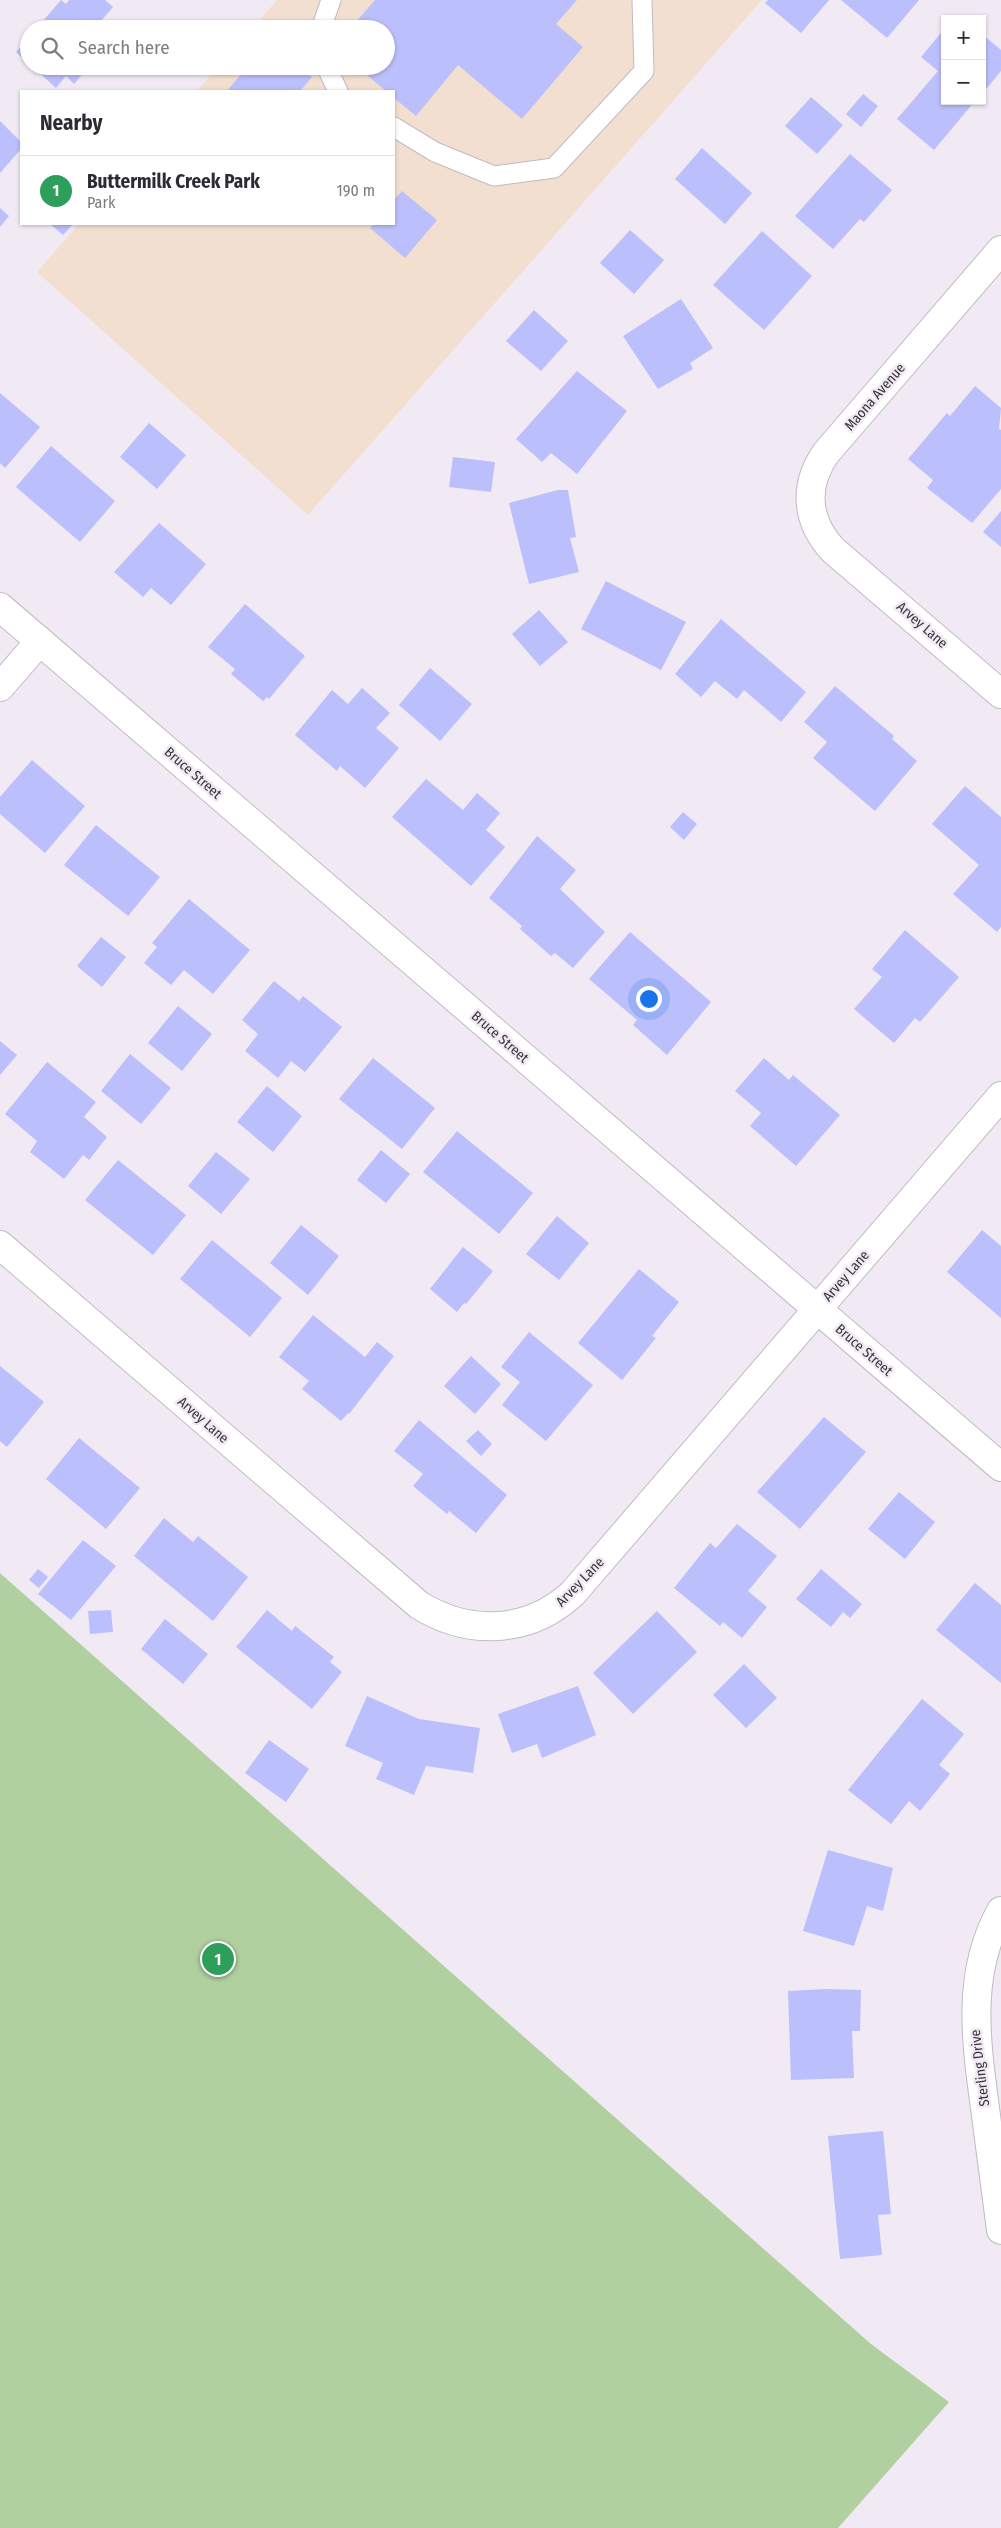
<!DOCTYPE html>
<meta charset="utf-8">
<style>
body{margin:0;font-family:"Fira Sans Condensed",sans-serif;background:#f7f7f7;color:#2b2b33}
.controls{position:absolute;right:15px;top:15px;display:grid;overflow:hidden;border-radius:0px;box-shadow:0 1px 4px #0004}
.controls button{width:45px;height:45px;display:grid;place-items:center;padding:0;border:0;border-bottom:1px solid #e1e1e2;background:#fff;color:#2b2b33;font:25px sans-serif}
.you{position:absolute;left:648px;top:998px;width:18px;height:18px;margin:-12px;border:4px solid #fff;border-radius:50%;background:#1a73e8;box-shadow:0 0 0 8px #1a73e833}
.badge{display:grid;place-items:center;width:32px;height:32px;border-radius:50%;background:#7c3aed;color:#fff;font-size:16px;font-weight:700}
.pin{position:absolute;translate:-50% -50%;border:2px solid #fff;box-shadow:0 1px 5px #0006}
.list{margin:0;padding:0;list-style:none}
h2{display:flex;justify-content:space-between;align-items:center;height:65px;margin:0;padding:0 20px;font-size:21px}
h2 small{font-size:16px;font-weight:400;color:#7c7c81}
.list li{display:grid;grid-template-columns:32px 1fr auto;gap:15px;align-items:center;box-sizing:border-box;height:70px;padding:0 20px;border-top:1px solid #e1e1e2}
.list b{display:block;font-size:19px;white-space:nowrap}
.list p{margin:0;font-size:16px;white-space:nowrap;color:#7c7c81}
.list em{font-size:16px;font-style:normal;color:#7c7c81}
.icon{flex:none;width:28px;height:28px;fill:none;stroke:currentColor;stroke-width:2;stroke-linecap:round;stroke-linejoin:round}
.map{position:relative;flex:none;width:1001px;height:2528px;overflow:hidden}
.search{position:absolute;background:#fff;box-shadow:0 1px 4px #0004;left:20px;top:20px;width:375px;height:55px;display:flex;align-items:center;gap:12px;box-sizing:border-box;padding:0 18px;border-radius:28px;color:#7c7c81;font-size:19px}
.panel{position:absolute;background:#fff;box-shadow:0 1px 4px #0004;left:20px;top:90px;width:375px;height:135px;border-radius:0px}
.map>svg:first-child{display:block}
</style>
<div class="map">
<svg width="1001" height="2528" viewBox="0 0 1001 2528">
<rect width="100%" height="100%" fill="#f1eaf5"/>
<path fill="#f3dfd0" d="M277 0H762L308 515 37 272 79 224H394V91H197L219 66H386V29H252Z"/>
<path fill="#b1d0a0" d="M0 1573 871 2344 949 2402 838 2528H0Z"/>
<g fill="#bbbffb">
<path d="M61 0 66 4 69 0H105L113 7 94 29H36Z"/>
<path d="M375 0H577L556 24 583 47 522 119 458 65 416 116 394 98V91H386L361 70 364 66H386V29H362L355 23Z"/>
<path d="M768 0H829L801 33 765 3Z"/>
<path d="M841 0H919L887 38Z"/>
<path d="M945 28V101H975L934 150 897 119 938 71 921 57Z"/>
<path d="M982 34 1001 50V71L982 94Z"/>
<path d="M29 37V64L16 52Z"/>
<path d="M32 66H89L74 84 66 76 56 88Z"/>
<path d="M248 66H300L312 77 300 91H227Z"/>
<path d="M863 94 878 106 861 127 846 114Z"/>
<path d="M811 97 843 125 817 154 785 126Z"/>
<path d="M0 121 21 142V149L0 173Z"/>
<path d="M702 148 752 193 725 224 675 179Z"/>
<path d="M850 154 892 190 864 222 860 219 833 249 795 216Z"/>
<path d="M402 191 437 220 405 258 370 228 374 224H394V200Z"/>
<path d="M0 208 9 216 0 227Z"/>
<path d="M50 224H73L63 235Z"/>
<path d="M630 230 664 260 634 294 600 263Z"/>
<path d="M762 231 812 276 764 330 713 285Z"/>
<path d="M681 299 713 348 690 363 693 369 658 389 623 336Z"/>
<path d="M534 310 568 341 541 371 506 341Z"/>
<path d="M577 371 627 411 577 474 551 453 542 462 516 439Z"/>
<path d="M975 386 1001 408 999 429 1001 430V489L972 523 927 488 933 480 908 459 947 413 950 416Z"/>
<path d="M0 393 40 427 5 468 0 463Z"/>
<path d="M149 423 186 455 157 489 120 457Z"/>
<path d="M51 446 115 501 80 542 16 487Z"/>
<path d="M453 457 495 462 491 492 449 487Z"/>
<path d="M558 490H568L576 537 570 538 579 572 529 584 509 503Z"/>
<path d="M1001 511V547L983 532Z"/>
<path d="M159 523 206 564 171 605 151 588 143 597 114 572Z"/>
<path d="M606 581 686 622 661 670 581 629Z"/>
<path d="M245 604 305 656 269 699 267 697 263 701 231 674 235 669 208 647Z"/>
<path d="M539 610 568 642 540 666 512 634Z"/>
<path d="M721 619 806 692 781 722 744 690 737 699 715 681 701 697 675 674Z"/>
<path d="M430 668 472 704 440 741 399 705Z"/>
<path d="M835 686 894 736 892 739 917 761 875 811 813 758 827 742 804 722Z"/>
<path d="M362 688 390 713 376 728 399 748 365 788 340 766 337 771 295 735 332 690 348 704Z"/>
<path d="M32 760 85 806 45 853 0 814V797Z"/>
<path d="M426 779 463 810 477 793 500 813 486 830 505 847 471 886 392 817Z"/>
<path d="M965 786 1001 817V927L997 932 953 894 979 865 932 824Z"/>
<path d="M683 812 697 824 684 840 670 827Z"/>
<path d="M96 825 160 877 128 916 64 865Z"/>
<path d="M537 836 576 870 560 889 605 932 573 968 555 953 551 956 520 929 522 926 489 898Z"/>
<path d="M189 899 250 950 213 994 184 970 171 985 144 963 157 947 152 943Z"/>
<path d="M905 930 959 977 920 1022 915 1018 894 1043 854 1009 882 977 872 969Z"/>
<path d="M630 932 711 1002 667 1055 633 1025 637 1020 589 979Z"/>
<path d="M101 937 126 957 102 987 77 966Z"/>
<path d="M274 981 299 1001 303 996 342 1027 305 1072 291 1061 278 1078 245 1051 258 1034 242 1020Z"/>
<path d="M178 1006 212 1034 182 1071 148 1043Z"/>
<path d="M0 1041 17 1055 0 1075Z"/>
<path d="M130 1054 171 1088 141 1124 101 1091Z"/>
<path d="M373 1058 435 1108 402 1149 339 1099Z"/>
<path d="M764 1058 789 1080 793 1075 840 1115 796 1166 750 1126 761 1113 735 1091Z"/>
<path d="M47 1062 96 1102 84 1117 107 1137 89 1160 83 1155 64 1179 30 1152 37 1141 5 1114Z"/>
<path d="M267 1086 302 1116 273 1152 237 1122Z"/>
<path d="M457 1131 533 1193 499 1234 423 1172Z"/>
<path d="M381 1150 410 1174 386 1203 357 1180Z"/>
<path d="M216 1152 250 1179 221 1214 188 1186Z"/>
<path d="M118 1160 186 1215 153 1255 85 1200Z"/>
<path d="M557 1216 589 1243 559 1280 526 1254Z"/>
<path d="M301 1225 339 1256 308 1295 270 1263Z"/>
<path d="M982 1230 1001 1246V1318L947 1272Z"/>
<path d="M212 1240 282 1298 250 1337 180 1279Z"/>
<path d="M463 1247 493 1271 466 1304 464 1303 457 1312 430 1289Z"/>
<path d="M639 1269 679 1302 652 1336 656 1338 622 1380 578 1343Z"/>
<path d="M313 1315 365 1357 377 1342 394 1356 349 1414 348 1413 341 1421 302 1389 309 1381 279 1357Z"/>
<path d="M529 1332 593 1385 546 1441 502 1405 520 1382 501 1367Z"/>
<path d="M471 1356 501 1384 475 1414 444 1386Z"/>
<path d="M0 1366 44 1402 7 1447 0 1441Z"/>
<path d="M824 1417 866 1452 800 1529 757 1492Z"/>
<path d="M419 1420 507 1495 476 1533 449 1511 447 1514 413 1486 423 1474 394 1451Z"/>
<path d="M478 1430 492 1444 481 1456 466 1441Z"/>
<path d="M79 1438 140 1488 106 1529 46 1479Z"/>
<path d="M899 1492 935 1522 905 1559 868 1529Z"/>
<path d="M164 1518 193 1542 198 1536 248 1577 213 1621 134 1556Z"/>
<path d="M737 1524 777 1556 748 1591 767 1607 742 1638 723 1622 720 1626 674 1588 710 1543 716 1548Z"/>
<path d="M83 1540 116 1566 71 1620 38 1594Z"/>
<path d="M38 1569 48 1577 39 1588 29 1580Z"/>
<path d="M821 1569 862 1604 850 1618 843 1612 831 1627 796 1599Z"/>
<path d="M975 1583 1001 1605V1683L936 1630Z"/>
<path d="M111 1610 113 1632 90 1634 88 1611Z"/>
<path d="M267 1610 292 1631 295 1626 334 1657 330 1662 342 1672 312 1709 236 1647Z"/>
<path d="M657 1611 697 1652 633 1714 593 1673Z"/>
<path d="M165 1619 208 1654 183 1684 141 1649Z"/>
<path d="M744 1664 777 1698 746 1728 713 1695Z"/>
<path d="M578 1686 596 1735 542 1758 537 1744 512 1753 498 1714Z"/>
<path d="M367 1696 419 1719 480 1728 473 1773 426 1766 414 1795 376 1779 383 1763 345 1746Z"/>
<path d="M922 1699 964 1734 939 1765 950 1774 920 1811 909 1801 891 1824 848 1790Z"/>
<path d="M269 1740 309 1769 286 1802 245 1773Z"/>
<path d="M828 1850 893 1868 883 1911 867 1906 854 1946 803 1931Z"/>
<path d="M826 1989 861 1990 860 2031H852L854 2078 791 2080 788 1991Z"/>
<path d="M883 2131 891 2214 878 2215 882 2255 840 2259 828 2136Z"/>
</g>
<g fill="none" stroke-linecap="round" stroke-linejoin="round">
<g stroke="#c1bac4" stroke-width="21">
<g id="service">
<path d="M321 29 331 0"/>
<path d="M326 66 338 91"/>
<path d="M394 127 435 152 494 176 554 168 644 71 642 0"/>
</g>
</g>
<g stroke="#c1bac4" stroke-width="30">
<g id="minor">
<path d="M1001 250 826 453C803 486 806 521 833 550L1001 694"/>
<path d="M0 607 1001 1467"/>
<path d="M0 687 40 641"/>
<path d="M0 1245 419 1605C469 1636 529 1634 573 1593L1001 1096"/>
<path d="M1001 1911C966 1973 976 2041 985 2108 990 2149 996 2189 1001 2230"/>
</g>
</g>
<use href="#service" stroke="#fff" stroke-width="19"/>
<use href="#minor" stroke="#fff" stroke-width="28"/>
</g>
<g text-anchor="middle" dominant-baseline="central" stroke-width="5" stroke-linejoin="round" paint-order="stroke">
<g font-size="14" fill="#353337" stroke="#f1eaf5">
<text transform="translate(875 397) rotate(-49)">Maona Avenue</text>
<text transform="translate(922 625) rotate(41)">Arvey Lane</text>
<text transform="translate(193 773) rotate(41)">Bruce Street</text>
<text transform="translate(500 1037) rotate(41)">Bruce Street</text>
<text transform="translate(846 1276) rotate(-49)">Arvey Lane</text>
<text transform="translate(864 1350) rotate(41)">Bruce Street</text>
<text transform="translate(203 1420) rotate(41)">Arvey Lane</text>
<text transform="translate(580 1582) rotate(-46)">Arvey Lane</text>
<text transform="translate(980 2068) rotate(-97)">Sterling Drive</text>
</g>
</g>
</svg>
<div class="controls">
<button>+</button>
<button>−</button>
</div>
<div class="you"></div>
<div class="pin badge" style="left:218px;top:1959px;background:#2e9e5b">1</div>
<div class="search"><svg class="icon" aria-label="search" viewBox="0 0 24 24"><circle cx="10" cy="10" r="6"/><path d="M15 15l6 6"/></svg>Search here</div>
<section class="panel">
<h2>Nearby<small></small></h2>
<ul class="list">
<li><span class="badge" style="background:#2e9e5b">1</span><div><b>Buttermilk Creek Park</b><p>Park</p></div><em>190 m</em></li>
</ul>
</section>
</div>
